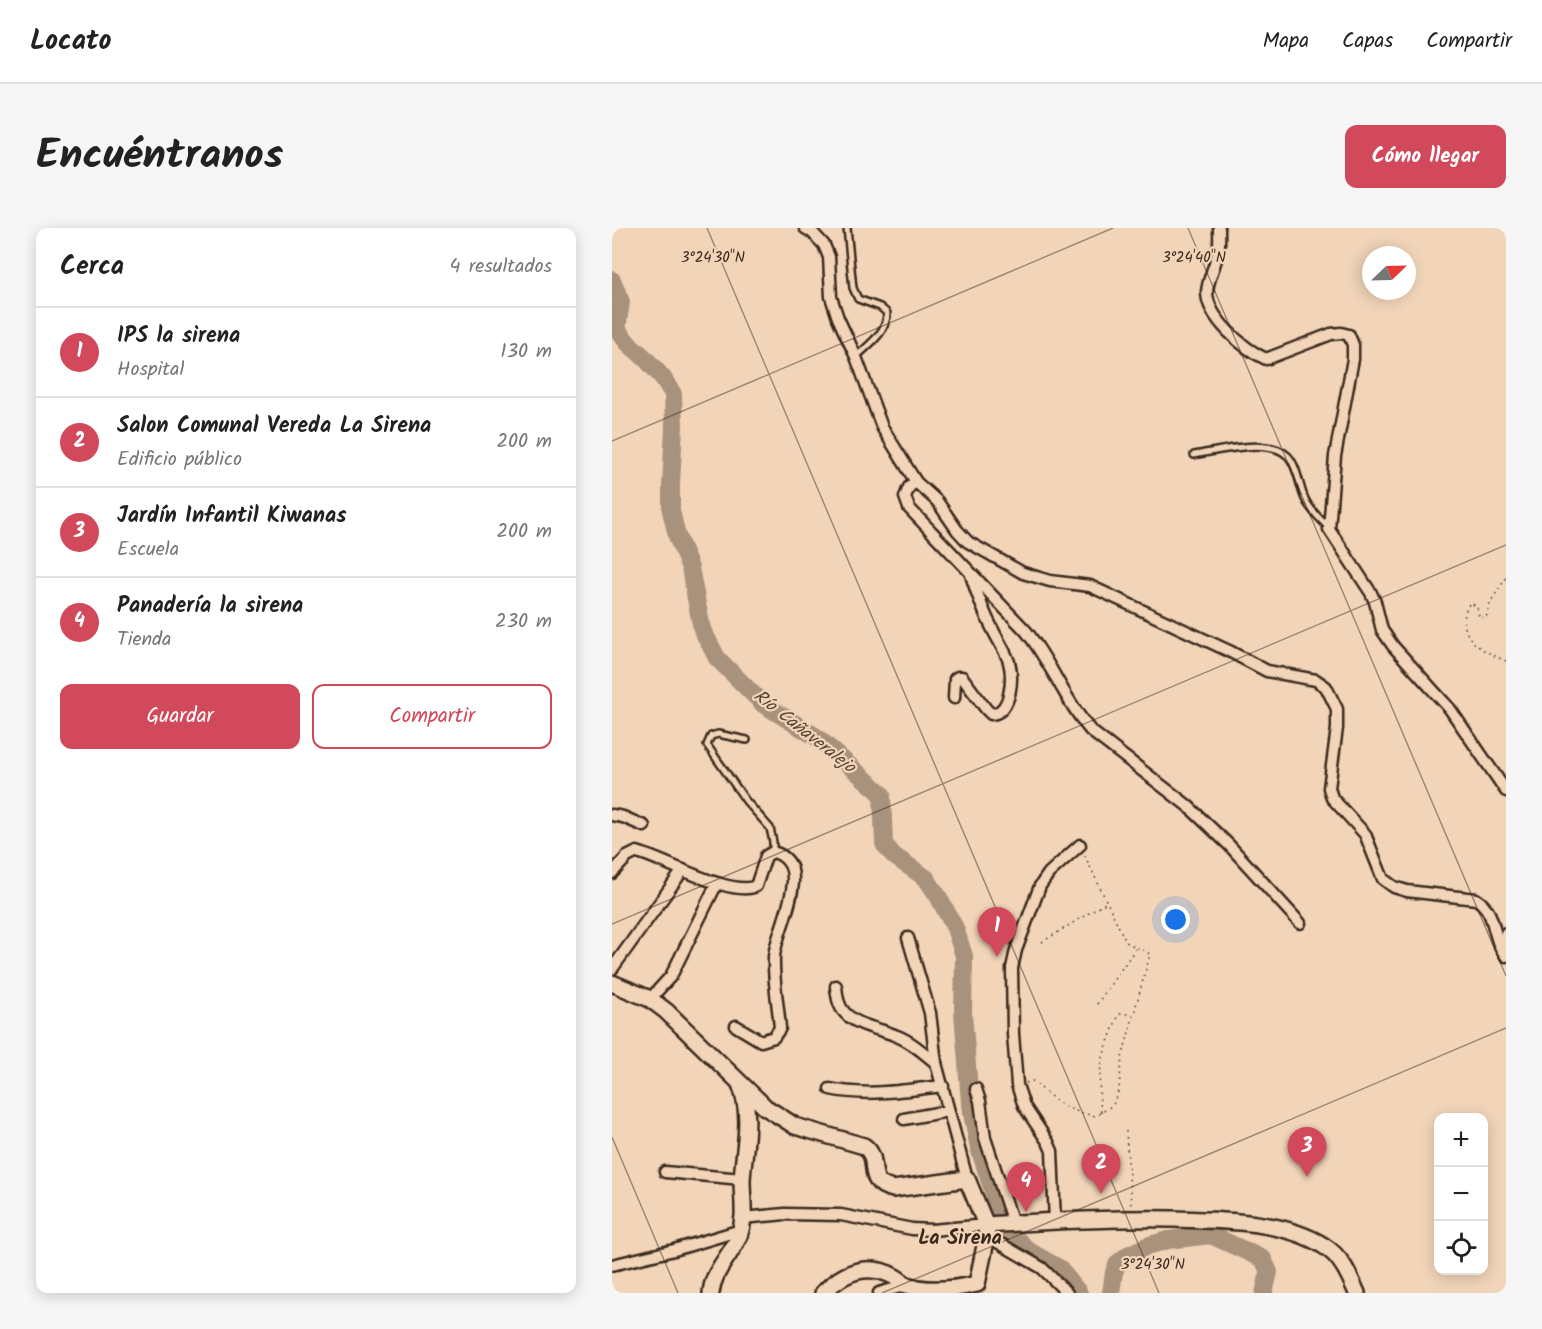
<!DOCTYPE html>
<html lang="es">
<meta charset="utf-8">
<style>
body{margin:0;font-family:Kalam,sans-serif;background:#f6f6f6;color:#222}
.controls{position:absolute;right:18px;bottom:18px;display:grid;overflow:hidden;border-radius:12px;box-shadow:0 3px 15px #0003}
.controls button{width:54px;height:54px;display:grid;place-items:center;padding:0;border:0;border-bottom:2px solid #e0e0e0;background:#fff;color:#222;font:30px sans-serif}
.compass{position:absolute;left:750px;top:18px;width:54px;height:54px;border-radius:50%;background:#fff;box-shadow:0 3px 15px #0003;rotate:67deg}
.you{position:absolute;left:564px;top:692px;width:21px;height:21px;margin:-15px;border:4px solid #fff;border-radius:50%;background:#1a73e8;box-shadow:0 0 0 9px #1a73e833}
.badge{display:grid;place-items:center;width:39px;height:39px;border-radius:50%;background:#d1495b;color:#fff;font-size:20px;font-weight:700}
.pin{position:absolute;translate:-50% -50px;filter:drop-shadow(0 2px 3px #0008)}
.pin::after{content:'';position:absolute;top:32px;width:21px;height:18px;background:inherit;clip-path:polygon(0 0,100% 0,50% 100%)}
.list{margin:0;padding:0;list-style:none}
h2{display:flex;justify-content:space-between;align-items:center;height:78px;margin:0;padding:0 24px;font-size:26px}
h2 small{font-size:20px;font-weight:400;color:#767676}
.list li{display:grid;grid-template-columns:39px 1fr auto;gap:18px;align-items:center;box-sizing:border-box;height:90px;padding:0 24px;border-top:2px solid #e0e0e0}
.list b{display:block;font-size:22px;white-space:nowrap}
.list p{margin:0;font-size:20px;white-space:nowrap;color:#767676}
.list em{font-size:20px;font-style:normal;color:#767676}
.actions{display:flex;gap:12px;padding:18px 24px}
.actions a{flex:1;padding:14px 0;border:2px solid #d1495b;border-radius:12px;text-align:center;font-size:21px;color:#d1495b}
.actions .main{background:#d1495b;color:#fff}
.icon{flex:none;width:33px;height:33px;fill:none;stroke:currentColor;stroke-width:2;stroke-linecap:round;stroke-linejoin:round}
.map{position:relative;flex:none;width:894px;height:1065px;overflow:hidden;border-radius:12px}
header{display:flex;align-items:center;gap:36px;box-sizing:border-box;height:84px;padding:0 30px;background:#fff;border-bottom:2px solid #e0e0e0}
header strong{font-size:28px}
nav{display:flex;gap:33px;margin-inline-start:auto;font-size:21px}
.intro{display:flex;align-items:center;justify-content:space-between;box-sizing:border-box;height:144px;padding:0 36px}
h1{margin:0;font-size:42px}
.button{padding:15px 27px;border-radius:12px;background:#d1495b;color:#fff;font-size:21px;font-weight:700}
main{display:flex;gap:36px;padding:0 36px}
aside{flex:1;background:#fff;border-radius:12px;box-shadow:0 3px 15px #0003}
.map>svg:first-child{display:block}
</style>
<header>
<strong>Locato</strong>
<nav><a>Mapa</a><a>Capas</a><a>Compartir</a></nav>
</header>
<div class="intro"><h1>Encuéntranos</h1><a class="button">Cómo llegar</a></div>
<main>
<aside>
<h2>Cerca<small>4 resultados</small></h2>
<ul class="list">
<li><span class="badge">1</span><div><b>IPS la sirena</b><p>Hospital</p></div><em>130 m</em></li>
<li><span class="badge">2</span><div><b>Salon Comunal Vereda La Sirena</b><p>Edificio público</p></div><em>200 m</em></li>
<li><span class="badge">3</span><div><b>Jardín Infantil Kiwanas</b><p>Escuela</p></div><em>200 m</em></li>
<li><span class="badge">4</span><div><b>Panadería la sirena</b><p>Tienda</p></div><em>230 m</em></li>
</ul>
<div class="actions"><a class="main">Guardar</a><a>Compartir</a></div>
</aside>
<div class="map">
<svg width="894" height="1065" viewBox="0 0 894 1065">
<rect width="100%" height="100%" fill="#f2d5b9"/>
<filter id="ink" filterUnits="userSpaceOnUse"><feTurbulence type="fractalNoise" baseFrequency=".0167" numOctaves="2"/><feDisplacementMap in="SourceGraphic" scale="12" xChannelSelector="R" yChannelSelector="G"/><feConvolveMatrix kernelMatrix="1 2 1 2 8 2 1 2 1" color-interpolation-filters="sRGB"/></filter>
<g filter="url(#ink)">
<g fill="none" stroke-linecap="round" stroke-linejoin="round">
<g stroke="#a9927c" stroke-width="18">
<path d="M0 52 9 74 5 101 16 115 34 131 51 150 61 166 62 198 59 257V283L65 308 78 340 90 401 105 430 151 476 206 510 270 566 272 616 282 628 314 650 326 668 343 700 352 728 351 784 358 875 367 920 386 978 400 1007 417 1023 447 1040 467 1065"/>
<path d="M499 1065 502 1044 506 1035 516 1027 535 1018 556 1012 599 1007 651 1031 657 1044 652 1065"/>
</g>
<g stroke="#3b2a1e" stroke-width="10">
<g id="lane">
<path d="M235 0 241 60 246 71 268 79 275 85C275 105 257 116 244 129"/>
<path d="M582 227C605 223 657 209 676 228 686 239 687 258 693 271 698 282 708 291 716 299"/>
<path d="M135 512 106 506 99 508 95 517 134 573 158 600 161 614V624"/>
</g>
</g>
<g stroke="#3b2a1e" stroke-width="15">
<g id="street">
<path d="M193 0 201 5 212 17 217 29 219 69 226 90 244 129 270 199 304 254 325 273 345 302 356 314 411 345 438 353 478 358 617 423 655 443 704 452 714 459 725 481V500L717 560 720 570 753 606 771 651 782 659 795 663 864 671C886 685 878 708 894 728"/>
<path d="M607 0C607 7 608 16 606 23 604 37 596 50 595 64 595 90 632 121 654 131L719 106 729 105 737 107 741 117V131L723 228 717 301 759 365 763 374 770 402 781 418 838 481 894 563"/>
<path d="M304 254 297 259 293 269 297 280 414 403C439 434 453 473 479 503L576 578 617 617 688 695"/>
<path d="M342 470 343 451 346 449H350L374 481 379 486C400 485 401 449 397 434 393 422 385 411 380 400 371 383 365 366 359 347"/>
<path d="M0 587 11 589 32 598"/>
<path d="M0 645 15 629 25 624C52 631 120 670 144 658L154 628 161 624C205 636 163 702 162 729 161 752 166 776 168 800L162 809 149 813 124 798"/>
<path d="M894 705V718"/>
<path d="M296 710 318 785 324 835 355 951"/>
<path d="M0 741 71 642"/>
<path d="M224 758C225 768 226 778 233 785 245 798 269 801 285 808 300 814 312 825 324 835"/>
<path d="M38 771 59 748 105 655"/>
<path d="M218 861C256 869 293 862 331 858"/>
<path d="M364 861 368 873 373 910 401 995"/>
<path d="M292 891 336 883"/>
<path d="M53 944 130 951"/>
<path d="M131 990 173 986 229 987 300 1001 320 1002 374 997"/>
<path d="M443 994 440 923 436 914 412 878 405 857 401 806 400 740 404 722 428 658 437 645 468 617"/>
<path d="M375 1008 430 1040 455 1065"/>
<path d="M0 1037 62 1022 129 1002"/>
<path d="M267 1065 295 1057"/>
</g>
</g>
<g stroke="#3b2a1e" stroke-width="20">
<g id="secondary">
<path d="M0 755 38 771 54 783 153 879 183 898 252 918C271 932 250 954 281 961L355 951 374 997 375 1008 365 1056C343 1061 317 1065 295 1057 291 1055 287 1051 283 1049 256 1034 231 1044 211 1065"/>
<path d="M374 997C436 993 499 990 561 991 607 992 671 992 712 1018 729 1028 737 1047 745 1065"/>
<path d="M99 1065C101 1042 119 1028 127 1008 134 990 130 971 130 952 132 919 141 888 128 856"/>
</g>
</g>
<g stroke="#3b2a1e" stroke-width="1.5" stroke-dasharray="1.5 4.5" stroke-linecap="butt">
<path d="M894 350 878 375 874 390 867 389 865 379 859 375 855 378C844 411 869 422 894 433"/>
<path d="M430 714 495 674"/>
<path d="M485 776 524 720"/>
<path d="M414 855 421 853C445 874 451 882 484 888L501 877 507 861 510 830 538 726 514 714 473 628"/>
<path d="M489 884C484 841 491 825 507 786H520"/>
<path d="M514 903 519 977"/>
</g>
<use href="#lane" stroke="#f2d5b9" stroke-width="5"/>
<use href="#street" stroke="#f2d5b9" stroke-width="10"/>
<use href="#secondary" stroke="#f2d5b9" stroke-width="15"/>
</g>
</g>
<path fill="none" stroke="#3b2a1e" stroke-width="1.5" stroke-opacity="0.45" d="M95 0 547 1065M576 0 894 748M0 213 501 0M0 696 894 317M0 909 66 1065M270 1065 894 800"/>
<g text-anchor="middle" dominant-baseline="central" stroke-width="4.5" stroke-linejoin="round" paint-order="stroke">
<g font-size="18" font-style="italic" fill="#564436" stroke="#f2d5b9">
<text transform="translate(192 504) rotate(38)">Río Cañaveralejo</text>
</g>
<g font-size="20" font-weight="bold" fill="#3b2a1e" stroke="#f2d5b9">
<text x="348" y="1011">La Sirena</text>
</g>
</g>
<g font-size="15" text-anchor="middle" fill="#3b2a1e" stroke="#f2d5b9" stroke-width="4.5" stroke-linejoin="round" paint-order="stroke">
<text x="101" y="34">3°24'30"N</text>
<text x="582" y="34">3°24'40"N</text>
<text x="541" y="1041">3°24'30"N</text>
</g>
</svg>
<div class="controls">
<button>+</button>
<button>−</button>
<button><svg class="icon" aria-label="locate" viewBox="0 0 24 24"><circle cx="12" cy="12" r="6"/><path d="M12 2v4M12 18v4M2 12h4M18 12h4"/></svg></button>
</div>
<svg class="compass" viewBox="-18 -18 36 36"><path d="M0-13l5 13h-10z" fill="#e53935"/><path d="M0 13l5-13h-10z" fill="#767676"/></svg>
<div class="you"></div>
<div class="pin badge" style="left:385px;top:729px">1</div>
<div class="pin badge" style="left:489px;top:966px">2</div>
<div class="pin badge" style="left:695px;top:949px">3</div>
<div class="pin badge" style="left:414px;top:984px">4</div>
</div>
</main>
